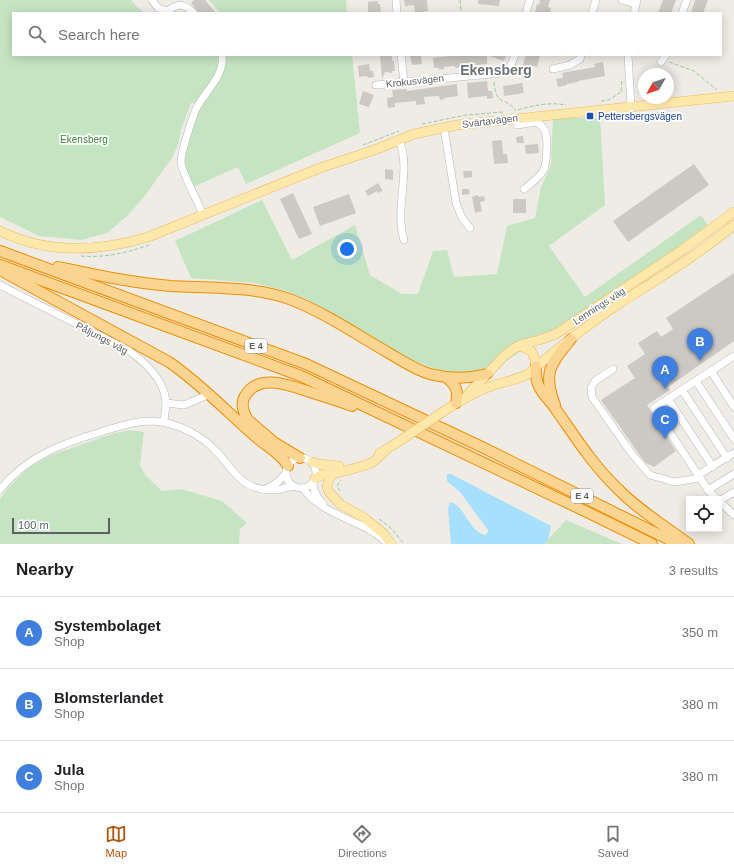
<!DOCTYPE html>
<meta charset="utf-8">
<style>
body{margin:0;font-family:Helvetica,sans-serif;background:#f6f6f6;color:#202124}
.controls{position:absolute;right:12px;bottom:12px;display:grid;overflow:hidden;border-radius:0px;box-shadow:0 2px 10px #0003}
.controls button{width:36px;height:36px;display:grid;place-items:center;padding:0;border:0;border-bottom:1px solid #e0e0e0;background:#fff;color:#202124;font:20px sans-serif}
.compass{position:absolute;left:638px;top:68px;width:36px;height:36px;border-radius:50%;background:#fff;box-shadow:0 2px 10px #0003;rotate:230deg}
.scale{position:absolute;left:12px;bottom:10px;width:98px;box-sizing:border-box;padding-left:4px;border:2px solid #5d6165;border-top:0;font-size:11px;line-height:14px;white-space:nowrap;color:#5d6165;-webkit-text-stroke:3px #fff;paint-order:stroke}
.you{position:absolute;left:347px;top:249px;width:14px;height:14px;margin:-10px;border:3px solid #fff;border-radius:50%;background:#1a73e8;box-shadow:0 0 0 6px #1a73e833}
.badge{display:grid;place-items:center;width:26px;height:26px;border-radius:50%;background:#b45309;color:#fff;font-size:13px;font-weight:700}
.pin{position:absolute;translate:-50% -33px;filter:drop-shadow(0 1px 2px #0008)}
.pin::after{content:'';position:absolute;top:21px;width:14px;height:12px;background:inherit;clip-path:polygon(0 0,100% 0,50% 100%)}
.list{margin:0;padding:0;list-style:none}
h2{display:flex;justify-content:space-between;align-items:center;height:52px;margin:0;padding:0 16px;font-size:17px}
h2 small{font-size:13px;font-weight:400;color:#757577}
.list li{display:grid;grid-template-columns:26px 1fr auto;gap:12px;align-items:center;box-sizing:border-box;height:72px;padding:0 16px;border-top:1px solid #e0e0e0}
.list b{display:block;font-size:15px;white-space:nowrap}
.list p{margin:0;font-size:13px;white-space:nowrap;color:#757577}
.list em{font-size:13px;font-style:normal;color:#757577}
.icon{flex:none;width:22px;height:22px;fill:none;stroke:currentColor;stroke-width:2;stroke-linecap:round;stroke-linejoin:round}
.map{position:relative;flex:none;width:734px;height:544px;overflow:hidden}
.search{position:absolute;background:#fff;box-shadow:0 2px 10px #0003;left:12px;right:12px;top:12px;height:44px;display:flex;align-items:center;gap:10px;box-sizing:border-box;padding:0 14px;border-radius:0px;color:#757577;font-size:15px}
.sheet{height:268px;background:#fff}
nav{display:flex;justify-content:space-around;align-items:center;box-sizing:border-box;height:56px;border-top:1px solid #e0e0e0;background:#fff;font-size:11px;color:#757577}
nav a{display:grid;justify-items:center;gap:2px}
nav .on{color:#b45309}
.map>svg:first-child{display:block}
</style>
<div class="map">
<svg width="734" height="544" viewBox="0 0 734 544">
<rect width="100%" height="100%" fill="#efece5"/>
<g fill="#c5e5c2">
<path d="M0 0H131L137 7 145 13H13V55H352L360 133 246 184 238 167 191 188 180 163 199 104 191 103 181 130 178 145 172 158 144 197 126 217 107 233 81 240 39 236 0 217Z"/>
<path d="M209 0H346L347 13H220Z"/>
<path d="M553 118H600L605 205 549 246 585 297 701 215 709 227 500 365C489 367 477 371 466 373 449 375 424 366 408 358L306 299 286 291 255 283 191 278 175 241 262 200 292 260 355 225 370 275 402 294H418L433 251 447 250 454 277 497 274 507 226 535 218 541 187 551 165Z"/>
<path d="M131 430 144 432 140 465 146 476 162 491 181 489 222 501 247 523 240 529 239 544H0V499L8 488 28 468 51 455 115 433Z"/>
<path d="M566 520 622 544H544Z"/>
</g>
<path fill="#a7e0fd" d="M447 474H451L551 526 548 540 544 544H451L448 509 450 502C464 504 469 532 485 535L488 532V530L460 492 447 481Z"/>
<g fill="#ccc9c4">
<path d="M194 0H205L216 13H199L191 3Z"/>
<path d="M404 0H427L428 11 415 13 414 5 405 6Z"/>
<path d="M478 0H500L499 6 478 4Z"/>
<path d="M540 0H550L548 7 551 8 550 13H535L537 4 539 5Z"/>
<path d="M663 0H676L671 13H658Z"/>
<path d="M695 0H708L703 13H691Z"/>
<path d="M378 1V4H380L381 13H368V2Z"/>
<path d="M392 55V61H394L395 71H392V73L385 72 382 79 380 56Z"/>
<path d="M410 55H421L422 64 412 65Z"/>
<path d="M460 55H487V64L476 65V63L464 64 465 67 455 68V66L444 67V69L439 70V68H434L433 58Z"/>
<path d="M490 55H506L504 61 490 56Z"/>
<path d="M526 55H540L537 67 533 66 531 72 521 70Z"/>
<path d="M603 62 605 76 578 81V82L567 84V85L558 87 556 79 563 78 562 73 595 67 594 64Z"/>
<path d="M369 64 370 71H373L374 77 368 78 367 76 359 77 358 66Z"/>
<path d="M487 81 488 91H492L493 98 487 99V96L468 98 467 83Z"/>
<path d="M522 83 524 93 504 96 503 86Z"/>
<path d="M457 84 458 96 444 98 445 99 440 100 439 96 424 97 425 104 416 105V101L395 103V107L388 108 387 98 393 97 392 90 407 89V91Z"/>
<path d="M363 91 374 95 369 107 359 104Z"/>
<path d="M523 136 524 143H517L516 137Z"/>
<path d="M502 140 503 154H507L508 163 494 164 492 141Z"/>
<path d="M538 144 539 153 526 154 525 145Z"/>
<path d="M694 164 709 185 628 242 613 221Z"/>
<path d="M385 169 393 170V180L385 179Z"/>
<path d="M463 171H472V177L464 178Z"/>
<path d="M378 183 383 191 378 193 377 191 368 196 365 191Z"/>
<path d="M462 189H469L470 194 462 195Z"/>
<path d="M293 193 312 234 299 239 280 199Z"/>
<path d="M349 194 356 213 320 226 313 207Z"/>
<path d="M478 195 479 197 484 196 485 201 480 202 482 211 475 213 472 197Z"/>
<rect x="513" y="199" width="13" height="14"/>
<path d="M734 273V341L668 387 670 390 647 405 676 451 654 467 646 463 641 457 601 400 635 378 627 366 645 354 638 343 657 331 661 337 673 329 666 318Z"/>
</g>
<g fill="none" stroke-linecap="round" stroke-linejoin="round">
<g stroke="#b5b8bb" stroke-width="8">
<g id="minor">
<path d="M152 0 158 8 167 11C179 3 183 3 194 13"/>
<path d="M396 0 397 13"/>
<path d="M622 0 635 4"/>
<path d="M526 13 530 0"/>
<path d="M592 13 596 0"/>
<path d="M634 13 637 0"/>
<path d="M682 13 687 0"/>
<path d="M401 55 404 82"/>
<path d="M628 55 631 106"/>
<path d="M661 62 666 55"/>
<path d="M553 69 570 65 580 59 581 55"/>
<path d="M376 85 501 73C510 69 512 64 515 55"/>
<path d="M517 125 536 122"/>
<path d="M444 128 456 203 462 218 470 228"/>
<path d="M399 140C412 170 394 208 404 240"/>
<path d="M524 189C530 184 541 177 544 169 547 162 548 138 545 131 543 126 540 124 536 122V116"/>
<path d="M203 215C199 203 181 172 181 162 181 152 192 119 196 109 205 91 225 76 222 55"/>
<path d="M0 285 128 350C145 362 165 381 166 403 166 410 164 416 164 422"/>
<path d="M613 369 595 381 591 388 592 397 632 454 650 475 674 482 700 478"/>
<path d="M711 371 734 407"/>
<path d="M696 381 734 439"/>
<path d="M682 390 727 458"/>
<path d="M668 399 713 467"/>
<path d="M166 403 184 405 210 394"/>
<circle cx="301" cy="473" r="15"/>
<path d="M698 475 734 453"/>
<path d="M313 482C312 490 317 497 323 504"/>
<path d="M303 488C322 516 361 519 385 541"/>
<path d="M266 489 278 482 286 473"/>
<path d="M0 490C25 457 63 443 101 432 116 427 132 422 148 421 162 421 177 425 189 431 198 436 207 441 214 449 234 469 240 491 274 490 281 490 287 487 294 486"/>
<path d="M708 490 734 474"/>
<path d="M717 499 708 490 654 408 734 356"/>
<path d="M719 501 734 515"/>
<path d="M719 501 734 492"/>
</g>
</g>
<g stroke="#eeb85f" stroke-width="10">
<g id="major">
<path d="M0 231C47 254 98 252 148 237L320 168 377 149 414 134 457 125 734 96"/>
<path d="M518 346C532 349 534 352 536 366"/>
<path d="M467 395 505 355 513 349 523 344 539 340 556 334 682 250 734 212"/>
<path d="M444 411C459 401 474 392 491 386 504 382 516 380 528 374 557 349 588 324 620 303 659 278 698 255 734 225"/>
<path d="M384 452 373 462 363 466 333 474 329 479 327 486 329 492 340 504 363 517 384 534 391 544"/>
<path d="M379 454 401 440"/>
<path d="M312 462 318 464 339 466"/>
<path d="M315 478 336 469"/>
</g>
</g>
<g stroke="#ed8e06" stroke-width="12">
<g id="highway">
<path d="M0 251 306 364 484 448 678 544"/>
<path d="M0 265 301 376 589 513 652 544"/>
<path d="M58 267C96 275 133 283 171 286 209 288 256 286 292 300 325 313 356 334 387 352 401 360 415 370 430 374 450 379 468 379 487 374"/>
<path d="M0 270 169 362C201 384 227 412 256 437 266 446 282 454 288 466"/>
<path d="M536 366C534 390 546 394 557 411 576 438 593 465 617 488 638 510 665 526 689 544"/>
<path d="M446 377C456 385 459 391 456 403"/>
<path d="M555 405C542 372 551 364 571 339"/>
<path d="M300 458 275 443 248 420C243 412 240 404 245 396 259 371 294 387 313 393 326 397 339 401 352 406"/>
</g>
</g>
<g stroke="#9cc6a4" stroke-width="1" stroke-dasharray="4 2" stroke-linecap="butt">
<path d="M460 0 461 13"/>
<path d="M669 62 694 71 717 90"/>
<path d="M494 82C496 107 505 96 516 111"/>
<path d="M621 91 622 80"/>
<path d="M638 91 644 94"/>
<path d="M601 101 609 100 621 92 623 91"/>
<path d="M518 110C534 105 550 102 566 105"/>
<path d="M422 124 466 115 503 112"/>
<path d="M363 145 399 131"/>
<path d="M81 256C104 258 127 253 149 245"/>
<path d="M340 491 337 486 341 480"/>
<path d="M379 519 392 529 404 544"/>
</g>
<use href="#minor" stroke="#fff" stroke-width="7"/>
<use href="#major" stroke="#fde8ac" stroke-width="9"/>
<use href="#highway" stroke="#fad591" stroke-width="10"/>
<g stroke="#eeb85f" stroke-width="10" stroke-linecap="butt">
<path id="major-bridge" d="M401 440 444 411"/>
</g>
<use href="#major-bridge" stroke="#fde8ac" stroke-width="9"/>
</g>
<rect fill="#1a4fb4" stroke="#fff" stroke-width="1.5" x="586" y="112" width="8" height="8" rx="2"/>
<g text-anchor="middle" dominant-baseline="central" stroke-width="3.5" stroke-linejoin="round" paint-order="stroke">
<g fill="#fff" stroke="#8e9093" stroke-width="1">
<rect x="245" y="339" width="22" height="14" rx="3"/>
<rect x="571" y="489" width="22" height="14" rx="3"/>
</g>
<g font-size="9" font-weight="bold" fill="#5d6165">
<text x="256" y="346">E 4</text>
<text x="582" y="496">E 4</text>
</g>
<g font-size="10" fill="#5d6165" stroke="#fff">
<text transform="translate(415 81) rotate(-6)">Krokusvägen</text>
<text transform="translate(490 121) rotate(-7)">Svärtavägen</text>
<text transform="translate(599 306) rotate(-33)">Lennings väg</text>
<text transform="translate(102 338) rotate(28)">Påljungs väg</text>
</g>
<g font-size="10" fill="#164399" stroke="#fff" text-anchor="start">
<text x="598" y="116">Pettersbergsvägen</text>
</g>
<g font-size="10" fill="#3b8237" stroke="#fff">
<text x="84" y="139">Ekensberg</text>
</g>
<g font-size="14" font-weight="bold" fill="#6e7377" stroke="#fff">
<text x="496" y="70">Ekensberg</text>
</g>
</g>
</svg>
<div class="controls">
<button><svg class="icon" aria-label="locate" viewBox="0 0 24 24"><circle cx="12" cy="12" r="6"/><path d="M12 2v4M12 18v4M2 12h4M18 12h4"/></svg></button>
</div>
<svg class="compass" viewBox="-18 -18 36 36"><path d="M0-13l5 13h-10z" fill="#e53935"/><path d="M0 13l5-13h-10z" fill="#757577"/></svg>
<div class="scale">100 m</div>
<div class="you"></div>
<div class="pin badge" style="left:665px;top:389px;background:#3f7fe0">A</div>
<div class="pin badge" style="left:700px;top:361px;background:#3f7fe0">B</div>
<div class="pin badge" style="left:665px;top:439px;background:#3f7fe0">C</div>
<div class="search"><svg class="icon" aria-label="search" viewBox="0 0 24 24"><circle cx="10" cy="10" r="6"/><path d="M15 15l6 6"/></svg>Search here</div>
</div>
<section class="sheet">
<h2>Nearby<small>3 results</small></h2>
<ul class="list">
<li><span class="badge" style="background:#3f7fe0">A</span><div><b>Systembolaget</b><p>Shop</p></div><em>350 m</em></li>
<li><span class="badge" style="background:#3f7fe0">B</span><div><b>Blomsterlandet</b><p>Shop</p></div><em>380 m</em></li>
<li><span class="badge" style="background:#3f7fe0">C</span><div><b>Jula</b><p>Shop</p></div><em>380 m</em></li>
</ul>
</section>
<nav>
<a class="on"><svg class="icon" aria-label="map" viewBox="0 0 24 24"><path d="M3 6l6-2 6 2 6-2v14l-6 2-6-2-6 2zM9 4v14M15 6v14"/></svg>Map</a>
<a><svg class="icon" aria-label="directions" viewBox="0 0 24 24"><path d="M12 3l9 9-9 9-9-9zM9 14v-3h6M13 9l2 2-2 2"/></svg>Directions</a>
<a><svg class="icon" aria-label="saved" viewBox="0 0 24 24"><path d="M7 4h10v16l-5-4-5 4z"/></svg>Saved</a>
</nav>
